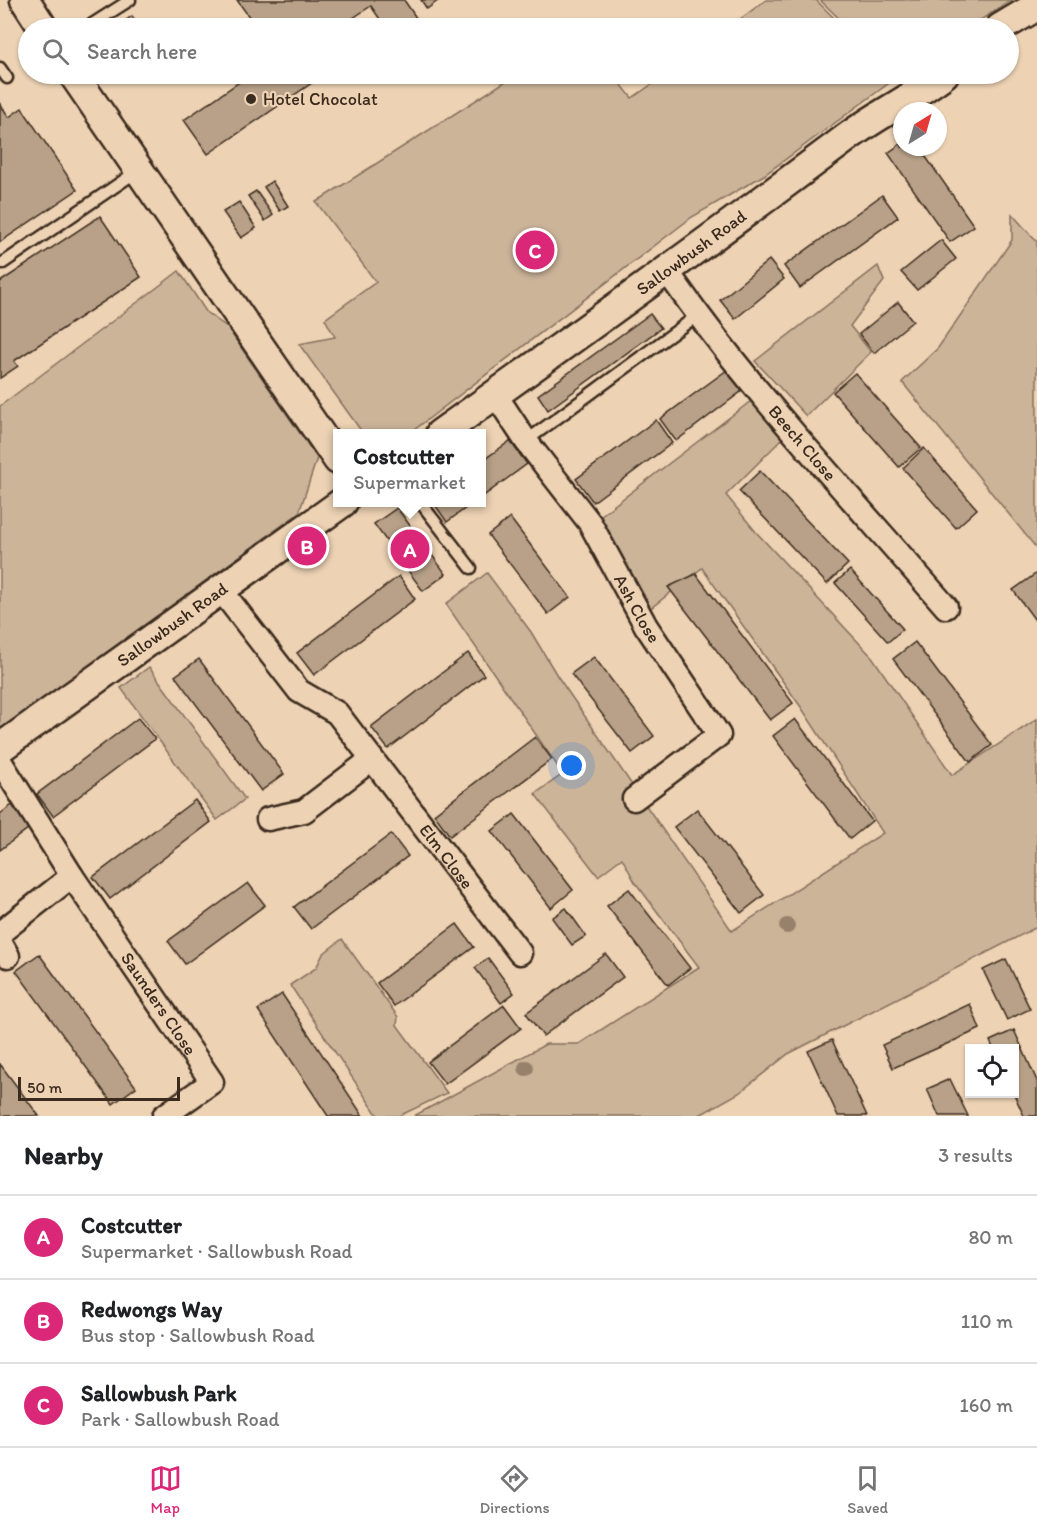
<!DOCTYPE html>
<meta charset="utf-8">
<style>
body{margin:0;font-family:Itim,sans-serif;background:#f6f6f6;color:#202124}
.controls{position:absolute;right:18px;bottom:18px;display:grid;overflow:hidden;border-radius:0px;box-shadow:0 2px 4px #0004}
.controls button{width:54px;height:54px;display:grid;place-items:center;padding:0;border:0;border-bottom:2px solid #e0e0e0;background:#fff;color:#202124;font:30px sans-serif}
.compass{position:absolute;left:893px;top:102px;width:54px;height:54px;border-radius:50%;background:#fff;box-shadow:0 2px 4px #0004;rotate:37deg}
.scale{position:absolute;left:18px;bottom:15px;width:162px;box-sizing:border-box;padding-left:6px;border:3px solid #3b2a1e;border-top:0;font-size:16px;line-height:21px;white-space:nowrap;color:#3b2a1e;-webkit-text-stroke:4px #edd2b4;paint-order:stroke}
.you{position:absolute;left:572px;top:766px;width:21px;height:21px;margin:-15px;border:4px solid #fff;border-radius:50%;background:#1a73e8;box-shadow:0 0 0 9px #1a73e833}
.badge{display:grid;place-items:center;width:39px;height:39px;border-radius:50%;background:#db2777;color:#fff;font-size:20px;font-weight:700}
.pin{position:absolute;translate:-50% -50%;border:3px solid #fff;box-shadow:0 2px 6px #0006}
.popup{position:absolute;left:333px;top:429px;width:153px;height:78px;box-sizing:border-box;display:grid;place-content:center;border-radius:0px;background:#fff;filter:drop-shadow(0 2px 4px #0005);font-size:20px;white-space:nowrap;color:#757577}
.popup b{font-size:22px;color:#202124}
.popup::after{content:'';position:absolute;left:50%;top:100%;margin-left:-12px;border:12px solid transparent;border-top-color:#fff}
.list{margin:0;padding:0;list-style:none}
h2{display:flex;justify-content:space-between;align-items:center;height:78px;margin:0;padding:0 24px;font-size:26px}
h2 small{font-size:20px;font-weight:400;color:#757577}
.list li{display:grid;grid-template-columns:39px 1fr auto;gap:18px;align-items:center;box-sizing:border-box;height:84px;padding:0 24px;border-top:2px solid #e0e0e0}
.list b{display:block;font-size:22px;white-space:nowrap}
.list p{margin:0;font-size:20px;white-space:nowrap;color:#757577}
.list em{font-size:20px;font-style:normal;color:#757577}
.icon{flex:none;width:33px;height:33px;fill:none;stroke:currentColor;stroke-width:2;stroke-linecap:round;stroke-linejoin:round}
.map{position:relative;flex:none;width:1037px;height:1116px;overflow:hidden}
.search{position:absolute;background:#fff;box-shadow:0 2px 4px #0004;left:18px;right:18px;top:18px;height:66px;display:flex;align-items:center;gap:15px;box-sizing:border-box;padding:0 21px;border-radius:33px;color:#757577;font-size:22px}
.sheet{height:330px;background:#fff}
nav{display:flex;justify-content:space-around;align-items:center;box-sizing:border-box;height:84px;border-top:2px solid #e0e0e0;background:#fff;font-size:16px;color:#757577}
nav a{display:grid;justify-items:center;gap:3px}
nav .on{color:#db2777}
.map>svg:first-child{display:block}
</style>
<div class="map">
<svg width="1037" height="1116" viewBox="0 0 1037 1116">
<rect width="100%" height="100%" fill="#edd2b4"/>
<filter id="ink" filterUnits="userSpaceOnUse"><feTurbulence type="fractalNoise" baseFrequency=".0167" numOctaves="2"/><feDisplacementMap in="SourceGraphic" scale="12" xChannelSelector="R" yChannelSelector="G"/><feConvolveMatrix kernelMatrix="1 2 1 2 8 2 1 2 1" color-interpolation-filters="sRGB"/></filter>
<g filter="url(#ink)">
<g fill="#ccb499" stroke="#846f5c" stroke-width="1.5">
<path d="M766 0H816L844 28H728Z"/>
<path d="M820 0H1012L968 28H849Z"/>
<path d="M517 74H613L632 98 667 74H891L896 78 764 175 692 217 410 433 362 432 299 344 335 337 325 319 376 282 316 202Z"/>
<path d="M1012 214 1037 242V549L902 382 938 348 1012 240Z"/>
<path d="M878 266 884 281 850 326 871 352 806 416 755 361Z"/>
<path d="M179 271 207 313 227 327 317 458 299 513 0 730V406Z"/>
<path d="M755 398 783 438 726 495 756 532 873 658 952 775 1037 719V927L788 1054 739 1093 698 1116H414L546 1044H579L699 967 635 882 622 858 598 876 535 794 563 774 446 604 487 573 531 632 558 677 732 931 883 833 801 707 702 568 647 611 600 516Z"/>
<path d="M149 667 245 799 217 820 121 688Z"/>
<path d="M342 939 398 1017 397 1025 447 1093 399 1116H378L290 985 316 968 323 954Z"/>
</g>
<g fill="#b8a188" stroke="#3b2a1e" stroke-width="1.5">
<path d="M237 0H404L419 22 409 28H386L371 6 338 28H257Z"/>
<path d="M421 0H439L427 9Z"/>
<path d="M132 16 140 28H115Z"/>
<path d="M251 74H316L319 78 208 154 184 120Z"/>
<path d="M0 104 9 117 22 108 77 190 0 242Z"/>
<path d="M902 143V147H919L974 226 950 242 888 153Z"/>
<path d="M272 181 288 206 280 211 264 187Z"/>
<path d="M256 191 273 215 265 221 248 196Z"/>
<path d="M882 195 898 217 800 288 784 266Z"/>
<path d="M239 202 256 228 241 238 223 212Z"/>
<path d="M100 216 141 277 14 361 18 366 0 378V282Z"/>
<path d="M941 240 956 259 917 290 901 272Z"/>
<path d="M769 260 784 279 735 319 720 300Z"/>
<path d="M898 302 913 321 874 353 859 334Z"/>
<path d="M650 314 661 328 548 410 538 395Z"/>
<path d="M727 370 742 391 676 441 660 419Z"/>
<path d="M855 373 921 448 899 467 833 392Z"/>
<path d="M656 420 672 443 593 502 576 479Z"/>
<path d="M510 441 527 464 482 497V461Z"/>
<path d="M924 448 977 509 956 528 903 468Z"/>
<path d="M760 471 848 564 827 584 739 491Z"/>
<path d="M433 502H474L447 522Z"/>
<path d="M397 508 446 574 423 591 374 524Z"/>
<path d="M510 518 570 597 548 614 488 535Z"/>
<path d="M850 570 903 629 888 642 835 583Z"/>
<path d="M1037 573V623L1013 590Z"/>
<path d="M696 574 793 703 770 720 668 587Z"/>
<path d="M399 576 415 599 314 675 297 653Z"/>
<path d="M915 642 992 745 970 762 893 659Z"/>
<path d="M468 653 484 675 388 749 371 727Z"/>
<path d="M594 657 654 736 632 753 571 674Z"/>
<path d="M199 659 284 774 261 791 175 676Z"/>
<path d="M138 718 155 739 53 816 37 794Z"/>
<path d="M795 719 872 821 850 839 773 736Z"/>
<path d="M535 737 552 759 450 836 434 814Z"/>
<path d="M195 800 211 822 110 899 93 877Z"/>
<path d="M12 805 29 828 0 850V814Z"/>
<path d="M697 809 764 895 741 913 674 827Z"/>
<path d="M514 814 573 890 551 908 492 831Z"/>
<path d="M391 834 408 856 311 929 294 907Z"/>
<path d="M248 883 265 905 185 964 168 941Z"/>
<path d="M629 889 690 968 668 985 607 906Z"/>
<path d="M566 908 586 936 572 945 552 918Z"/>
<path d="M457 924 474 947 394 1006 377 983Z"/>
<path d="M39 954 136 1087 113 1104 16 971Z"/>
<path d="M606 954 623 977 543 1036 526 1013Z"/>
<path d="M488 958 514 993 501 1003 475 968Z"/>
<path d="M1006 959 1030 1009 1007 1020 983 970Z"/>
<path d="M282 994 363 1116H328L258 1010Z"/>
<path d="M970 1004 980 1029 893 1068 882 1045Z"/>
<path d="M504 1005 521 1028 445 1084 428 1062Z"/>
<path d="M1014 1030 1037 1081V1116H1024L1014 1094V1048H993L990 1041Z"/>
<path d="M832 1040 867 1116H838L808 1051Z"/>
<path d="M0 1064 39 1116H2L0 1113Z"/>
<path d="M950 1079 968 1116H939L927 1089Z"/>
</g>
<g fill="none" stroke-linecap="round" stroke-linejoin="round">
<g stroke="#3b2a1e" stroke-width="15">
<g id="service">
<path d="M86 28 130 0"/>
<path d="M0 68 7 78"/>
<path d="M3 263 139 170"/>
<path d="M526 441 698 315"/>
<path d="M420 502 471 568"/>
</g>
</g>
<g stroke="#3b2a1e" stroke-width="27">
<g id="minor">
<path id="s1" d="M667 271C750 391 851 497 946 607"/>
<path id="s2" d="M495 394 526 441 590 523 646 626 719 735 634 799"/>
<path id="s3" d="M221 590 299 691 337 713 520 953"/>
<path id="s4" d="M0 761 72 876 212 1082 164 1116"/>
<path d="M268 819 304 811 372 759"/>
<path d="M0 933 72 876"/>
<path d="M0 942 8 956"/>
</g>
</g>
<g stroke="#3b2a1e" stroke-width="33">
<g id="tertiary">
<path d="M25 0 43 28"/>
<path d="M1000 28 1037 6"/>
<path d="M73 74 338 460"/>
<path id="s5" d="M440 434C577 336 714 237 849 136 879 114 914 97 944 74"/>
<path id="s6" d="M0 748 343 502"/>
</g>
</g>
<use href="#service" stroke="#edd2b4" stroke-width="10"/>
<use href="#minor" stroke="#edd2b4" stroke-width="22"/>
<use href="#tertiary" stroke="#edd2b4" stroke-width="28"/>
</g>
<g fill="#97816b">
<circle cx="787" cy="926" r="8"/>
<circle cx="526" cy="1068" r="8"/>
</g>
</g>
<circle fill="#3b2a1e" stroke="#edd2b4" stroke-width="2" cx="251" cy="99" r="6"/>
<g text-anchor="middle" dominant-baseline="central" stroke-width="4.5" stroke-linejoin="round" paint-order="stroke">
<g font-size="18" fill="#3b2a1e" stroke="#edd2b4" text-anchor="start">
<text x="263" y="99">Hotel Chocolat</text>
</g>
<g font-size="18" fill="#3b2a1e" stroke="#edd2b4">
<text stroke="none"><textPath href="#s5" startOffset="310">Sallowbush Road</textPath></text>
<text stroke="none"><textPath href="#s1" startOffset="219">Beech Close</textPath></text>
<text stroke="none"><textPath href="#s2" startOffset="258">Ash Close</textPath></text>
<text stroke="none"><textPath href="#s6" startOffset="212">Sallowbush Road</textPath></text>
<text stroke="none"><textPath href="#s3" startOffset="352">Elm Close</textPath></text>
<text stroke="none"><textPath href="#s4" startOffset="290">Saunders Close</textPath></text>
</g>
</g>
</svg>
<div class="controls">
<button><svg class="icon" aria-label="locate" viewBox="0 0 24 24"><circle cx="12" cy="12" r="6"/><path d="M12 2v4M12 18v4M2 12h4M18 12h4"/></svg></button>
</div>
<svg class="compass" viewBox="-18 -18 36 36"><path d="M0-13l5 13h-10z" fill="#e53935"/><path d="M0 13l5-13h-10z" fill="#757577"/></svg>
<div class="scale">50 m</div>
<div class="you"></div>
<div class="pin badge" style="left:410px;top:549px">A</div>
<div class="popup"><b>Costcutter</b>Supermarket</div>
<div class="pin badge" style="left:307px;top:546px">B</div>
<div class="pin badge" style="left:535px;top:250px">C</div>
<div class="search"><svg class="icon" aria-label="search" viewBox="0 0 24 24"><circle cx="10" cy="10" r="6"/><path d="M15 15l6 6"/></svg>Search here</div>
</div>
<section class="sheet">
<h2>Nearby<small>3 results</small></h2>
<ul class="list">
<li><span class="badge">A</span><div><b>Costcutter</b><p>Supermarket · Sallowbush Road</p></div><em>80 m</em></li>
<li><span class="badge">B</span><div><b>Redwongs Way</b><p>Bus stop · Sallowbush Road</p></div><em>110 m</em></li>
<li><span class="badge">C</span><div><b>Sallowbush Park</b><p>Park · Sallowbush Road</p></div><em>160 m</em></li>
</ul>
</section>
<nav>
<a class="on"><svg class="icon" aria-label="map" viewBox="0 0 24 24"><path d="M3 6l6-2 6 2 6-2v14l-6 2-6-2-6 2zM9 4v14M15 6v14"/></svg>Map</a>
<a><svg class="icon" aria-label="directions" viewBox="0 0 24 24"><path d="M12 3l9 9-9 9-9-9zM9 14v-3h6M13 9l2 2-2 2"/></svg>Directions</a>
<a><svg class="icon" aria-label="saved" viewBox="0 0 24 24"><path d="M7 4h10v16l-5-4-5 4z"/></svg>Saved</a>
</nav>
